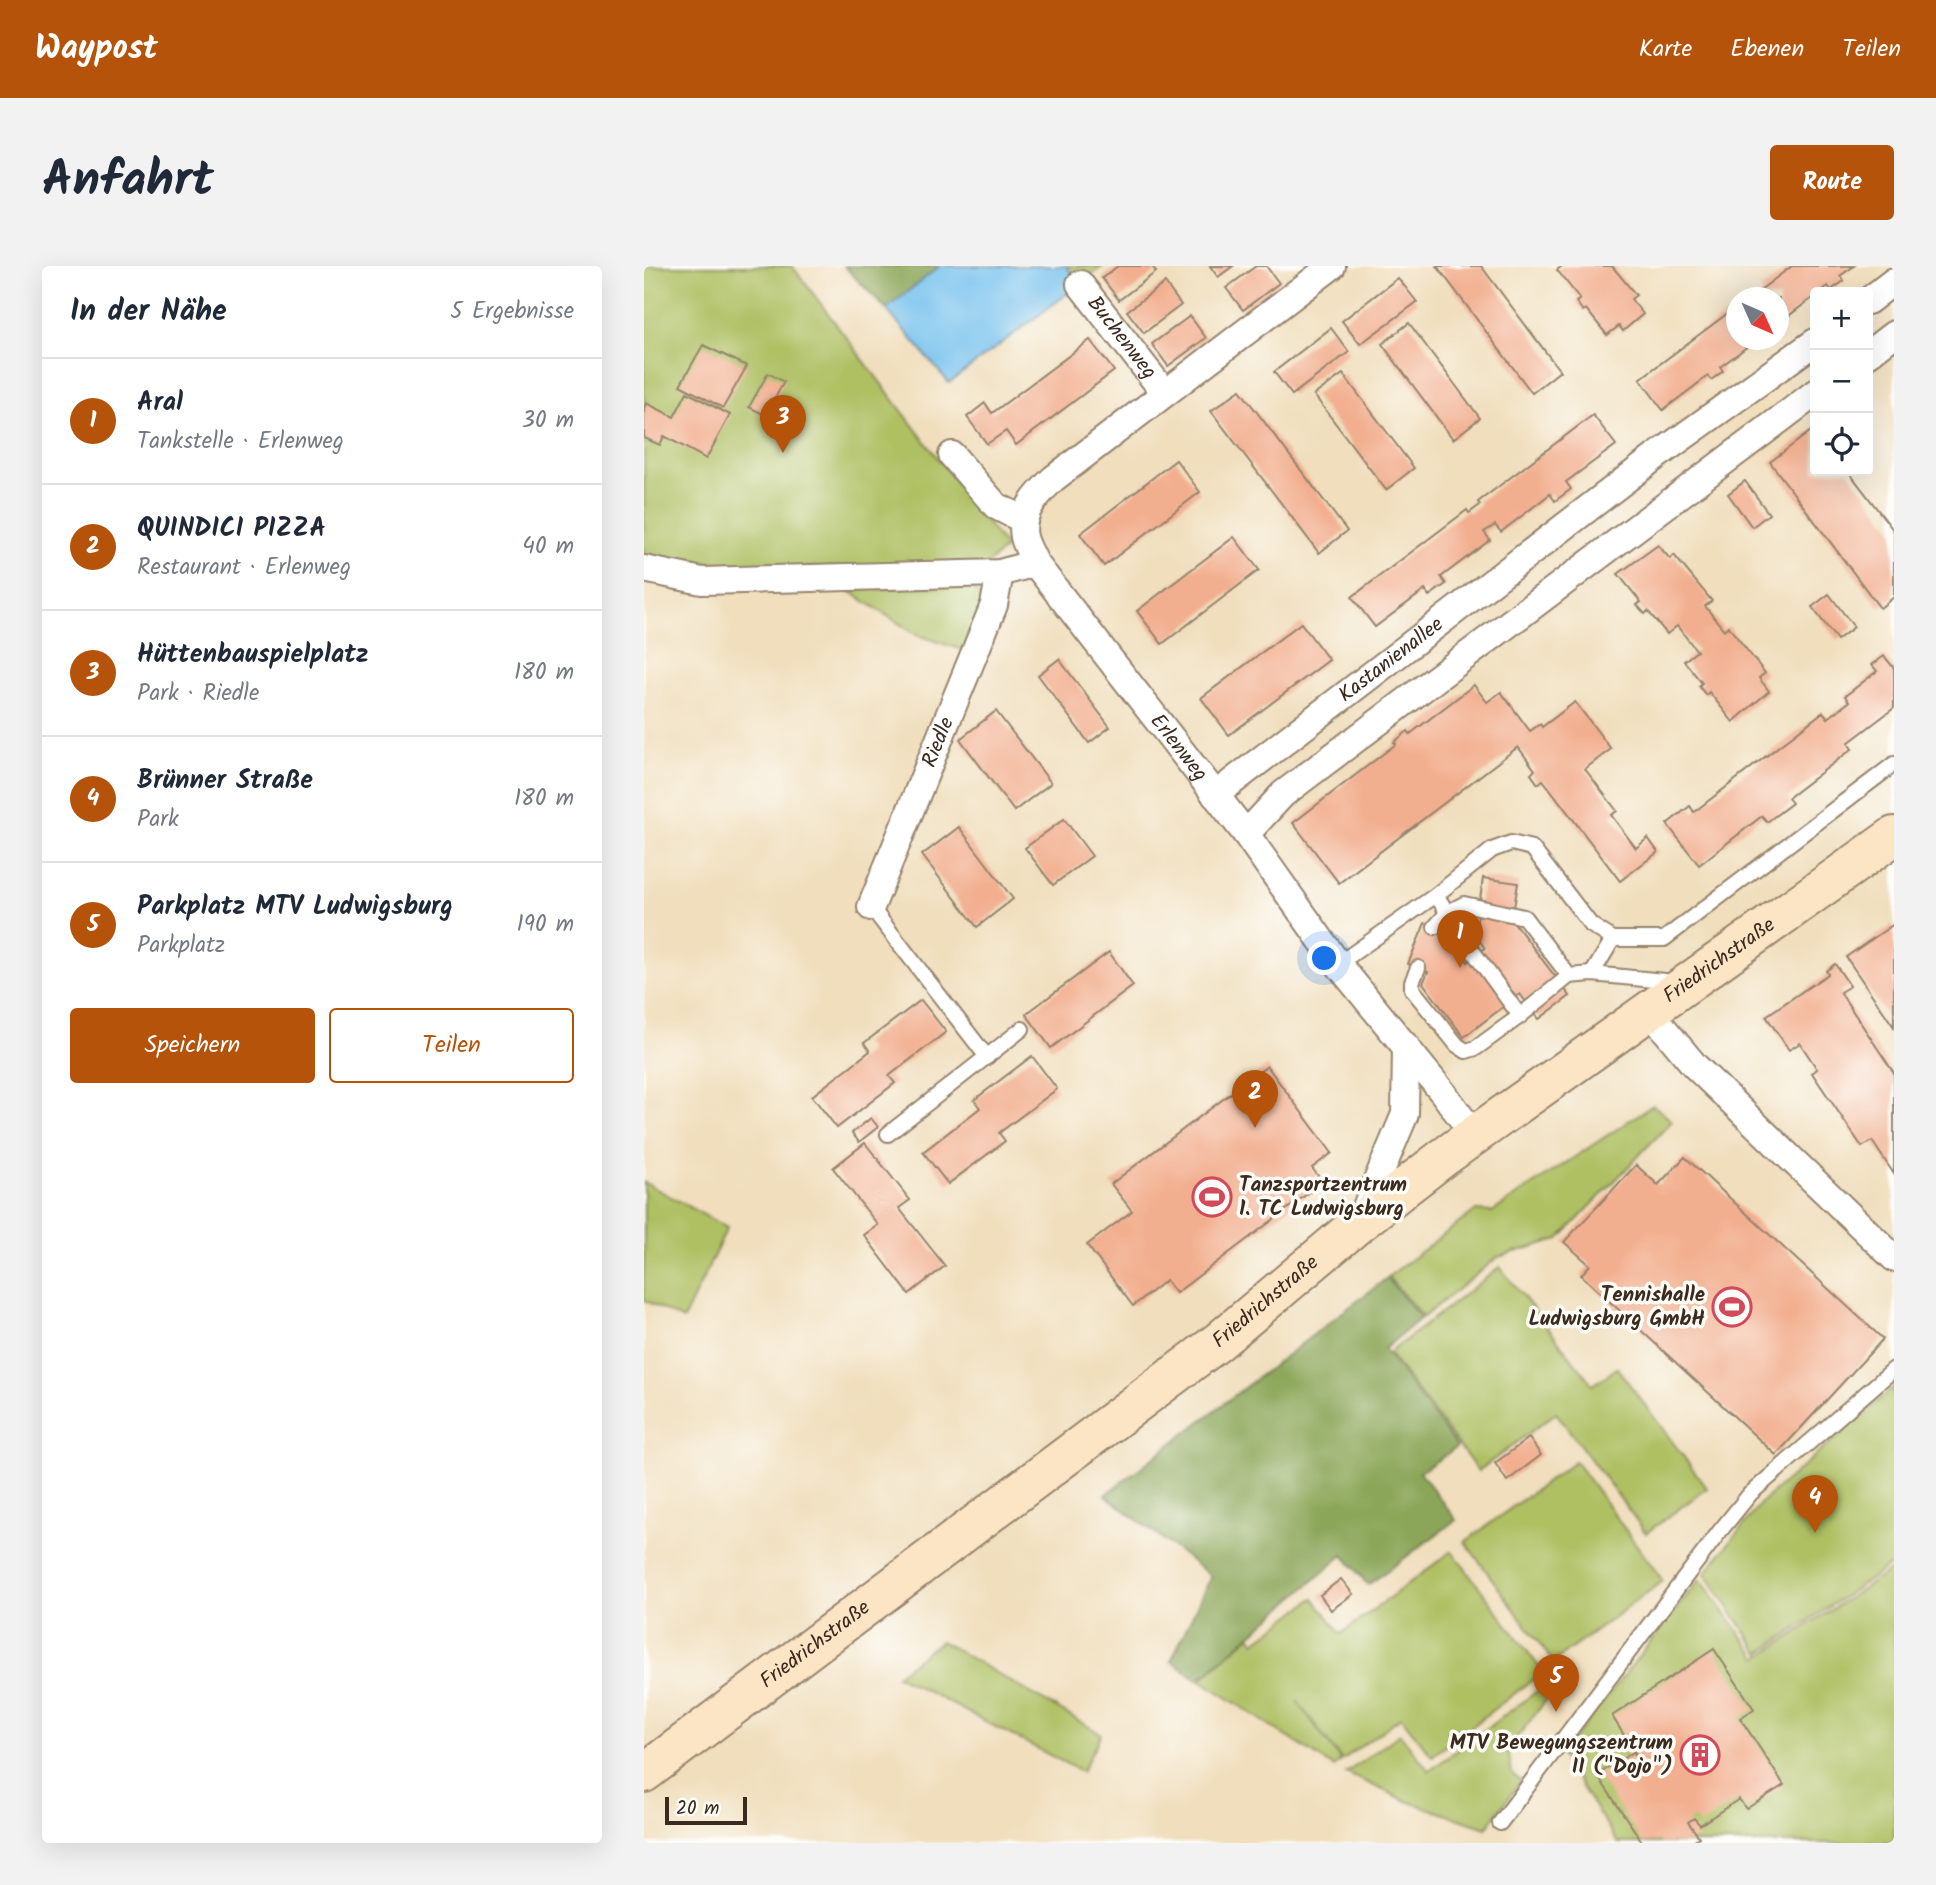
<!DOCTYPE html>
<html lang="de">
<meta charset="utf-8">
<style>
body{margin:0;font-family:Kalam,sans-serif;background:#f2f2f3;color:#1f2937}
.controls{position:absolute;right:21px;top:21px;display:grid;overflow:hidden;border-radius:7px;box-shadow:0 7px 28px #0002}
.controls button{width:63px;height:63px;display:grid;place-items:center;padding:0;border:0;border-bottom:2px solid #e0e1e3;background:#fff;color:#1f2937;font:35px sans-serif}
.compass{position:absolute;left:1082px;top:21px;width:63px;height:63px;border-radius:50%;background:#fff;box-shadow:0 7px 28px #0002;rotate:135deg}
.scale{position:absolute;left:21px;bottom:18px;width:82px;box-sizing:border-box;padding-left:7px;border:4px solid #3b2a1e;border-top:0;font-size:19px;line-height:24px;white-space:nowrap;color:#3b2a1e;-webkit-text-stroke:5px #fdfcf7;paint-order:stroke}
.you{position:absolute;left:681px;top:693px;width:24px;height:24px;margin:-18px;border:5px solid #fff;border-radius:50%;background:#1a73e8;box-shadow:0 0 0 10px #1a73e833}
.badge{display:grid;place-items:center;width:46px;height:46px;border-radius:50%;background:#b45309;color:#fff;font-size:23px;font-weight:700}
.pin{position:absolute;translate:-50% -58px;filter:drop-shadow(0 2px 4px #0008)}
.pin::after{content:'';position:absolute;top:37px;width:24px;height:21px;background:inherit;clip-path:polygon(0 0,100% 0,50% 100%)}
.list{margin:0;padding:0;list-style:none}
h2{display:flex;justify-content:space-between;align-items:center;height:91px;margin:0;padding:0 28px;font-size:30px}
h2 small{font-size:23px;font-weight:400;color:#747a83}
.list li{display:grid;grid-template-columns:46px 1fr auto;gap:21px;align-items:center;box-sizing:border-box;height:126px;padding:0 28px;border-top:2px solid #e0e1e3}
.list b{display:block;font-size:26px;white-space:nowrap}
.list p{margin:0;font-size:23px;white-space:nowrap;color:#747a83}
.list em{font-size:23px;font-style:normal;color:#747a83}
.actions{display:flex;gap:14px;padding:21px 28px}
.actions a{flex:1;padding:16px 0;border:2px solid #b45309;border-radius:7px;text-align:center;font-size:24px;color:#b45309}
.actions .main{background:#b45309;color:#fff}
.icon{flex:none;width:38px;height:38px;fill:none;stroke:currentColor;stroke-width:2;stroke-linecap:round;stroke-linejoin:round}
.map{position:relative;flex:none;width:1250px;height:1577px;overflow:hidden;border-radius:7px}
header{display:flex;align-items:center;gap:42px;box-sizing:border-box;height:98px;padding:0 35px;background:#b45309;color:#fff}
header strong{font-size:33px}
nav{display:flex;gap:38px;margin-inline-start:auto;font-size:24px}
.intro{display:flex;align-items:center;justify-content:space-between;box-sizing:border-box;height:168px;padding:0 42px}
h1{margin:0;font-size:49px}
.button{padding:18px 32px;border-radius:7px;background:#b45309;color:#fff;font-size:24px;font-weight:700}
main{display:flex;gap:42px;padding:0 42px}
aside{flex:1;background:#fff;border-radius:7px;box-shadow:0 7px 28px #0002}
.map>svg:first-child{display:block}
</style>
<header>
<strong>Waypost</strong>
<nav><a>Karte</a><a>Ebenen</a><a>Teilen</a></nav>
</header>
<div class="intro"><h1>Anfahrt</h1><a class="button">Route</a></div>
<main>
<aside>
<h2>In der Nähe<small>5 Ergebnisse</small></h2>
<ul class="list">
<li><span class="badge">1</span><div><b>Aral</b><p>Tankstelle · Erlenweg</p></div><em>30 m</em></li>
<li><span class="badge">2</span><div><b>QUINDICI PIZZA</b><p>Restaurant · Erlenweg</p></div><em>40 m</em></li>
<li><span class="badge">3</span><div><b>Hüttenbauspielplatz</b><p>Park · Riedle</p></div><em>180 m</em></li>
<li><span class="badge">4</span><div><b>Brünner Straße</b><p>Park</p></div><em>180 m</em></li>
<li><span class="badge">5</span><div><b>Parkplatz MTV Ludwigsburg</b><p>Parkplatz</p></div><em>190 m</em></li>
</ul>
<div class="actions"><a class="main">Speichern</a><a>Teilen</a></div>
</aside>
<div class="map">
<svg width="1250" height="1577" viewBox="0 0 1250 1577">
<rect width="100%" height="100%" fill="#fdfcf7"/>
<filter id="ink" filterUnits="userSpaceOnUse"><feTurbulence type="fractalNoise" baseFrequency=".0143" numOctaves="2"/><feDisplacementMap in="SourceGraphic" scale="14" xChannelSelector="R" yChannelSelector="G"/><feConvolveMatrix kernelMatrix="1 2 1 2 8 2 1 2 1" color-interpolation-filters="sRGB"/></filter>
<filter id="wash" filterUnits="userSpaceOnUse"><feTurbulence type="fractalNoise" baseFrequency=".00686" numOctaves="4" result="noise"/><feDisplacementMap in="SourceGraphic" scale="28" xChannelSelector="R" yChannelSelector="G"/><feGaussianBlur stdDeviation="1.57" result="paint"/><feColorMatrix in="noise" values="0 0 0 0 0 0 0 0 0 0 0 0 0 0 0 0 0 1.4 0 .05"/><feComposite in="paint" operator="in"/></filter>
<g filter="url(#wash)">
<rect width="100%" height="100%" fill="#f0debc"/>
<g fill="#afc063" stroke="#757540" stroke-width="2">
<path d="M0 0H148L362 282 341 300 117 302 0 290Z"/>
<path d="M422 0H459L436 18Z"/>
<path d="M328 319 343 342 325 386 273 369 204 324Z"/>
<path d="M1009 839 1028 855 915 973 854 991 779 1051 744 1011 831 945 848 946Z"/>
<path d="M0 916 83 962 39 1054 0 1034Z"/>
<path d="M856 1001 949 1119 973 1102 1063 1222 1002 1267 912 1147 834 1205 745 1087Z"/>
<path d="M1250 1121V1297L1116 1387 1061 1307 1117 1237Z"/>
<path d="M931 1195 1019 1315 909 1396 821 1276Z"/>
<path d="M808 1285 899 1406 788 1490 757 1451 698 1494 653 1435 697 1495 690 1501 556 1414 606 1370 611 1376 670 1332 697 1368Z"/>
<path d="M1250 1302V1577H974L917 1489 1056 1313 1114 1392Z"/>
<path d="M297 1375 457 1468 438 1506 252 1409Z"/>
<path d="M904 1417 910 1424 864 1483 868 1508 877 1515 842 1562 763 1535 702 1507 756 1468 785 1505Z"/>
</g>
<g fill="#8ba659" stroke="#63683c" stroke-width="2">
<path d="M200 0H296L242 43Z"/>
<path d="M743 1012 777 1052 740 1083 813 1181 776 1206 812 1254 724 1319 699 1289 554 1414 527 1395 567 1310 461 1229Z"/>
</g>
<path fill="#74c1ee" stroke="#587686" stroke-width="2" d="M296 0H422L436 18 305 117 242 43Z"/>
<g id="blocks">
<g fill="#f2af8f">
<path d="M474 0H508L512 6 475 34 458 12Z"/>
<path d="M566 0H589L574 11Z"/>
<path d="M612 0H622L635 17 599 44 582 22Z"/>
<path d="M793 0H837L916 105 888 127Z"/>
<path d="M918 0H968L992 29 987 33 999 48 979 65 975 60 963 69 942 43 939 45 932 36 936 33 913 4Z"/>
<path d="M1148 0H1210L1196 10 1200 15 1187 24 1184 20 1176 26H1171V30L1139 54 1135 48V32H1115L1120 28 1116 24Z"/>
<path d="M754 12 773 36 716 78 698 55Z"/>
<path d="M521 17 537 39 500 67 483 45Z"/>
<path d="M1092 41V74H1112L1076 101 1079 105 1067 114 1064 110 1019 144 996 113Z"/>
<path d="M546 50 562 72 524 100 508 78Z"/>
<path d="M765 57 836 152 809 173 738 78Z"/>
<path d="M687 62 705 86 648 129 630 106Z"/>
<path d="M446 74 470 105 372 179 362 165 343 178 323 151 341 137 348 147Z"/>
<path d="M59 79 103 100 79 142 36 119Z"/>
<path d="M124 107 140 116 121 149 105 141Z"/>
<path d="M699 108 770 202 742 224 670 129Z"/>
<path d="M596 124 703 265 675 287 567 145Z"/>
<path d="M43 126 86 149 62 193 20 170 16 179 0 172V142L2 137 30 151Z"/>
<path d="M949 149 972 179 922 216 927 223 911 235 906 228 857 266 851 259 840 266 846 274 797 311 802 318 785 330 781 324 731 361 708 331 823 244 825 247 836 239 834 236Z"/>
<path d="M1171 162V205H1204L1250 265V331L1236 342 1126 196Z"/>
<path d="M532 194 556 226 460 300 436 268Z"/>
<path d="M1101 215 1125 248 1108 261 1084 228Z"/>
<path d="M590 271 615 304 518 378 493 345Z"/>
<path d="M1014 279 1026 293 1030 289 1068 335 1061 340 1080 364 1084 360 1121 407 1115 412 1125 425 1089 456 1065 426 1062 429 1055 420 1058 417 1040 395 1053 385 1033 360 1023 368 1004 345 1001 348 993 339 997 336 974 308Z"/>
<path d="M1185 328 1210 361 1193 374 1168 341Z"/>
<path d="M657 357 685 394 585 469 557 432Z"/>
<path d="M1240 390 1250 402V442L1204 477 1208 483 1144 532 1148 537 1123 556 1118 550 1055 599 1023 558 1046 540 1050 546 1179 446 1184 452 1205 436 1201 430 1233 405 1228 399Z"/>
<path d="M415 393 466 461 445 477 394 409Z"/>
<path d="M830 419 843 436 857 426 886 465 896 458 898 461 931 436 967 483 941 503 973 545 967 549 992 582 1004 572 1014 586 976 615 899 514 894 518 887 508 891 504 874 481 695 617 649 557 752 478 750 476 764 465 766 468Z"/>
<path d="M352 445 407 517 370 545 316 473Z"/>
<path d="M420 553 448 590 409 619 381 582Z"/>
<path d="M315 561 369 633 333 661 278 589Z"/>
<path d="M839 612 874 617 868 654 926 730 895 753 876 728 820 771 779 717 784 706 764 698 781 657 800 665 824 696 841 682 831 669Z"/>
<path d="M1250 658V761L1202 691Z"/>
<path d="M465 686 489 720 407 782 382 748Z"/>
<path d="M1191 698 1206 720 1196 726 1250 807V908L1228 875 1218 881 1168 807 1173 803 1156 777 1145 784 1122 750 1184 708 1182 705Z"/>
<path d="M277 734 302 766 245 810 251 817 193 862 168 830 226 785 220 777Z"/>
<path d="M388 790 413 823 355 867 361 875 304 918 279 886 336 842 330 834Z"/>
<path d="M623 800 688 887 668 902 679 916 532 1027 522 1014 489 1040 443 979 488 945 467 918Z"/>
<path d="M227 852 234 861 215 876 208 867Z"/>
<path d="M221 877 266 934 255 942 301 1000 265 1028 220 969 234 959 189 902Z"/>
<path d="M1041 891 1239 1073 1132 1189 937 1009 946 999 920 976 992 899 1014 919Z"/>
<path d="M885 1172 897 1189 863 1215 851 1197Z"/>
<path d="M697 1313 709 1328 687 1344 676 1329Z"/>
<path d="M1070 1383 1110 1443 1096 1452 1140 1519 1102 1543 1095 1533 1056 1559 1050 1552 1044 1556 1055 1571 1046 1577H1017L1015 1575 999 1577 953 1509 989 1486 998 1498 968 1450Z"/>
</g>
</g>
</g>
<g filter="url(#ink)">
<use href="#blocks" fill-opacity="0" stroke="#96846d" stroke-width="2"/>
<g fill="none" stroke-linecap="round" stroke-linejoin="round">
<g stroke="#96846d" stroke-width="18">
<g id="lane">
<path d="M792 629 825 680 876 750 925 710 948 708 1031 716"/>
<path d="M227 641 343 791"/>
<path d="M791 661 803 647 820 638 880 651 925 710"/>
<path d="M694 698 792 629 848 584 867 577 888 582 947 659 969 673H1020L1250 498"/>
<path d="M774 702 768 716V723L813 779 822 785 832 782 876 750"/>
<path d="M948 708 969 673"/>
<path d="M244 868 378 763"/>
<path d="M856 1557 1076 1265 1106 1228 1250 1103"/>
</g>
</g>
<g stroke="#96846d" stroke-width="30">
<g id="street">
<path id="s1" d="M688 0 409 213C393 229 375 247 380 271 382 280 388 289 391 297L602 568 694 698 800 828 830 869"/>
<path id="s2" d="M436 18 520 126"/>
<path d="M1224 35 1250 15"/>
<path d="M1224 88 1250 68"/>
<path d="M308 189 352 240 380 254"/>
<path d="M0 303 58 315 356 307 391 297"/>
<path id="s3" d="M571 529 1011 191 1171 76"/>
<path d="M602 568 639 528 1171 127"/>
<path id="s4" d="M227 641 350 339 356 307"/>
<path d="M1006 746 1051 800 1250 992"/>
<path d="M716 955 761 848 762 780"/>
</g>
</g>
<g stroke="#96846d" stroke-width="42">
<g id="secondary">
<path id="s5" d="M0 1507 574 1076 715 957 800 891 1250 570"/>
</g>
</g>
<use href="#lane" stroke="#fff" stroke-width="14"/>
<use href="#street" stroke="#fff" stroke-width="26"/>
<use href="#secondary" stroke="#fce5c4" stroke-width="38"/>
</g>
</g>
<defs>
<g id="stadium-ring" transform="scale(2.0125)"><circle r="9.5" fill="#fdfcf7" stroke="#d1495b" stroke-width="1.5"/><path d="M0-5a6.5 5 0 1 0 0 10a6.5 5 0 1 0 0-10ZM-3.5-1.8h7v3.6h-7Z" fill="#d1495b"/></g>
<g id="building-ring" transform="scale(2.0125)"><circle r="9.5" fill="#fdfcf7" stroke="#d1495b" stroke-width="1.5"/><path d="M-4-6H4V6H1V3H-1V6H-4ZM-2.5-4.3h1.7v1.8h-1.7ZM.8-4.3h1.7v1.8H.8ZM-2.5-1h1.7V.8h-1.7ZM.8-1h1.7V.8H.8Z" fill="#d1495b"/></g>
</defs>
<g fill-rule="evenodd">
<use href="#stadium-ring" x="568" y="931"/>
<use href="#stadium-ring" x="1088" y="1041"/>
<use href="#building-ring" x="1056" y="1489"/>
</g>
<g text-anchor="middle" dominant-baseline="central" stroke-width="7" stroke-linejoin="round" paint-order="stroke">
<g font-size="21" fill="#3b2a1e" stroke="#fdfcf7">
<text stroke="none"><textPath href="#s2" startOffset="68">Buchenweg</textPath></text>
<text stroke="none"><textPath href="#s3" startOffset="222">Kastanienallee</textPath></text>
<text stroke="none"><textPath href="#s4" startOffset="178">Riedle</textPath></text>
<text stroke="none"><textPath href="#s1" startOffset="681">Erlenweg</textPath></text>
<text stroke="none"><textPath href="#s5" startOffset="1348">Friedrichstraße</textPath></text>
<text stroke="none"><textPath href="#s5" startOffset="780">Friedrichstraße</textPath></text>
<text stroke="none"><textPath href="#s5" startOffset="214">Friedrichstraße</textPath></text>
</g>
<g font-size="21" font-weight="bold" fill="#3b2a1e" stroke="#fdfcf7" text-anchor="end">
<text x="595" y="919" text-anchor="start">Tanzsportzentrum<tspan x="595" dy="24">1. TC Ludwigsburg</tspan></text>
<text x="1061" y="1029">Tennishalle<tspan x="1061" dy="24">Ludwigsburg GmbH</tspan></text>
<text x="1029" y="1477">MTV Bewegungszentrum<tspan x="1029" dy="24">II ("Dojo")</tspan></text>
</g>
</g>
</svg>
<div class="controls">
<button>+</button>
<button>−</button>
<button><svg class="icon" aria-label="locate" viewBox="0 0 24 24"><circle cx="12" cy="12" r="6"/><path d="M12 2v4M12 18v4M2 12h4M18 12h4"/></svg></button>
</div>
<svg class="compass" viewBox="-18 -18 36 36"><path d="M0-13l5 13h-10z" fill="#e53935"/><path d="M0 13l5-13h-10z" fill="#747a83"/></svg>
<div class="scale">20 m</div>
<div class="you"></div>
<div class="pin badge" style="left:816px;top:702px">1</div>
<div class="pin badge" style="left:611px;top:862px">2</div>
<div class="pin badge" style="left:139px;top:187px">3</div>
<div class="pin badge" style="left:1171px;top:1267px">4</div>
<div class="pin badge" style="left:912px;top:1446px">5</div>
</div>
</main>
